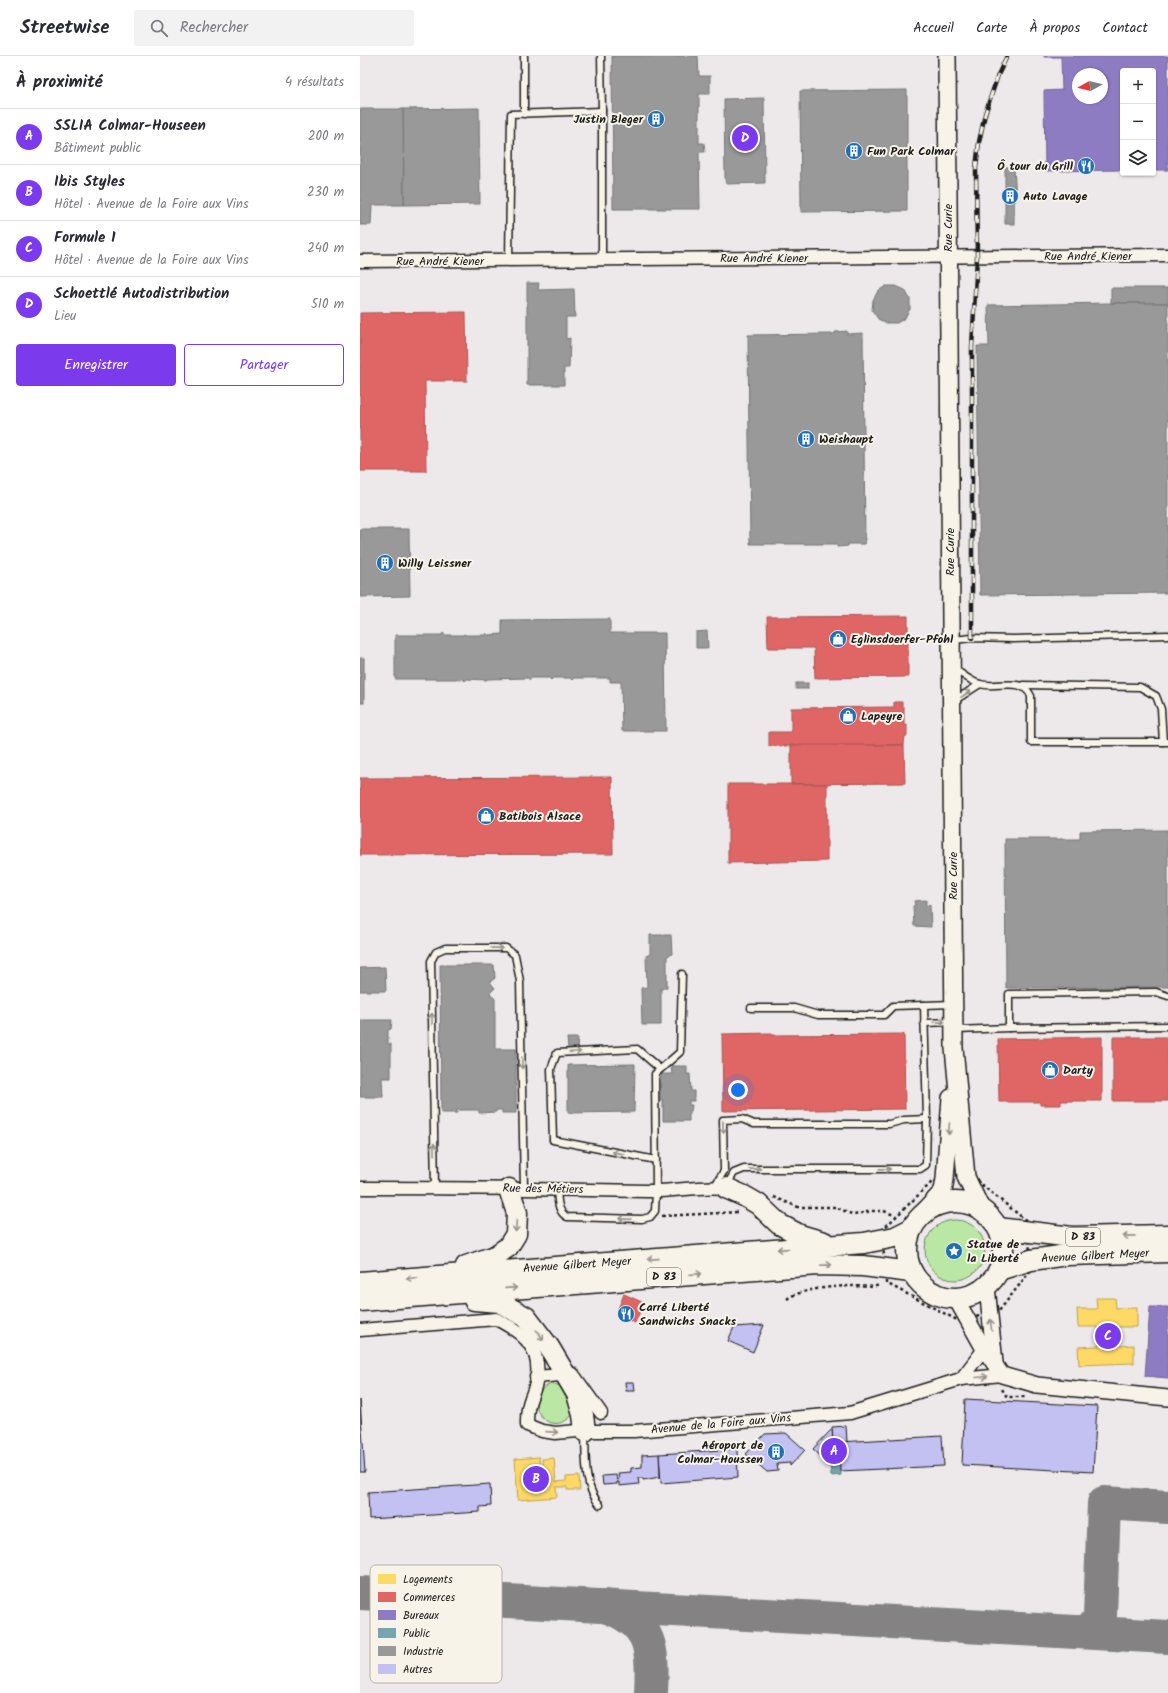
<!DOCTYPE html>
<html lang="fr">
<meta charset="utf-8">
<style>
body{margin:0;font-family:Kalam,sans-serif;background:#f2f2f3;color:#2b2b33}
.controls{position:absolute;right:12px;top:12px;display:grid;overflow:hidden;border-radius:4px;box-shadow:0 1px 3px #0004}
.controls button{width:36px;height:36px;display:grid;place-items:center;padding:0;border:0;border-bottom:1px solid #e1e1e2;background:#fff;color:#2b2b33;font:20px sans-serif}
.compass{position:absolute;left:712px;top:12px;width:36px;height:36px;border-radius:50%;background:#fff;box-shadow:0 1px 3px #0004;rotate:262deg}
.you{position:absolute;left:378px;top:1034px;width:14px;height:14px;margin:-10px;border:3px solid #fff;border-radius:50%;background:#1a73e8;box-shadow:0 0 0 6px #1a73e833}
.badge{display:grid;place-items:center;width:26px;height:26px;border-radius:50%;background:#7c3aed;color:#fff;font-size:13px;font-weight:700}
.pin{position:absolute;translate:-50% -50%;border:2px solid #fff;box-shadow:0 1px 4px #0006}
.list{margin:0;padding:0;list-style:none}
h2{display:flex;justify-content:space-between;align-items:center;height:52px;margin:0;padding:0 16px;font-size:17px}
h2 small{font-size:13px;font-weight:400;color:#7c7c81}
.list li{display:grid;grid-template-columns:26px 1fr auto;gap:12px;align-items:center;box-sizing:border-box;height:56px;padding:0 16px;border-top:1px solid #e1e1e2}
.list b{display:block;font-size:15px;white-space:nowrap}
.list p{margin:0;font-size:13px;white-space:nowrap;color:#7c7c81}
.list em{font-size:13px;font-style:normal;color:#7c7c81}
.actions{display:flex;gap:8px;padding:12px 16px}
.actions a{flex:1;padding:9px 0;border:1px solid #7c3aed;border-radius:4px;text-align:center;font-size:14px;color:#7c3aed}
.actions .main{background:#7c3aed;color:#fff}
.icon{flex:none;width:22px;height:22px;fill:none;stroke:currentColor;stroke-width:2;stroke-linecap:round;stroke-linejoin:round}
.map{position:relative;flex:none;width:808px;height:1637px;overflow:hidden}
header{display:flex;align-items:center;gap:24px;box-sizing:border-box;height:56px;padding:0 20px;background:#fff;border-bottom:1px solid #e1e1e2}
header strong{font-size:19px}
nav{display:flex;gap:22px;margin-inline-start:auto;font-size:14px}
.search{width:280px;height:36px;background:#f2f2f3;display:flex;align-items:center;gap:10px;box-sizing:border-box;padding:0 14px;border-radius:4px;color:#7c7c81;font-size:15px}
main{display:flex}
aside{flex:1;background:#fff}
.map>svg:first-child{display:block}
</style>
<header>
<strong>Streetwise</strong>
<div class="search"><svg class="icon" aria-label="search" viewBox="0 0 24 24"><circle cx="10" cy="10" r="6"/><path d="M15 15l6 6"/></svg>Rechercher</div>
<nav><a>Accueil</a><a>Carte</a><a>À propos</a><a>Contact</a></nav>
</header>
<main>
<aside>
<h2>À proximité<small>4 résultats</small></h2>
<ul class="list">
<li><span class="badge">A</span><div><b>SSLIA Colmar-Houseen</b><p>Bâtiment public</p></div><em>200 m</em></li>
<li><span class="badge">B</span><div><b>Ibis Styles</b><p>Hôtel · Avenue de la Foire aux Vins</p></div><em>230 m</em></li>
<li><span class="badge">C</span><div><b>Formule 1</b><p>Hôtel · Avenue de la Foire aux Vins</p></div><em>240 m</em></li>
<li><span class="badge">D</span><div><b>Schoettlé Autodistribution</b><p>Lieu</p></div><em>510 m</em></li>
</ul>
<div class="actions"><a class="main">Enregistrer</a><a>Partager</a></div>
</aside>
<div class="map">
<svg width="808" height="1637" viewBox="0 0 808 1637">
<rect width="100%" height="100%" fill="#ede9ea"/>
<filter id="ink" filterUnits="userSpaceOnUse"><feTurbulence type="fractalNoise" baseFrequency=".025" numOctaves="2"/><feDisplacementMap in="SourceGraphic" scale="8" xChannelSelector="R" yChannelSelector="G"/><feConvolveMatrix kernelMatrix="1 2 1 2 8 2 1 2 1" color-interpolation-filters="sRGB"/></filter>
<g filter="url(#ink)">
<g fill="#bbe7a4" stroke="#6c8260">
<circle cx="595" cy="1194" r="30"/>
<path d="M191 1328 204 1330 213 1358C189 1387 157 1342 191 1328Z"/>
</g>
<g fill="#ffd966" stroke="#bba050">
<path d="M736 1242H755L756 1252 777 1251V1271H757L758 1290 774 1289V1307L719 1309 718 1291 739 1290 738 1271H718L717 1253H737Z"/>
<path d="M179 1401 180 1414H183L182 1403 194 1402 196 1426 206 1425V1421L219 1420 220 1434H207V1431H196L197 1441 158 1444 155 1403Z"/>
</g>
<g fill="#e06666" stroke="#a55050">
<path d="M106 256 107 325H65L66 415H0V257Z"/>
<path d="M548 560V621L455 622 454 592H408L407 561Z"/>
<path d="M534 646H542V651H544V669H547V680H545L544 689 409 690V676H431V652L534 651Z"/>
<path d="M431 689H544L545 727 431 728Z"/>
<path d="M252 721 253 798 0 799V722Z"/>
<path d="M368 728H467V805L368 807Z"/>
<path d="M412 977V979L544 978 545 1053 363 1055 362 978Z"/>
<path d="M742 981V1045H701V1049H680V1046H639L638 983Z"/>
<rect x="753" y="981" width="55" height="64"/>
<path d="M264 1238 284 1247 275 1267 256 1258Z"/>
</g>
<g fill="#8e7cc3" stroke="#6c5f91" fill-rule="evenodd">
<path d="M684 0H808V114H793V15H763V114L685 115 684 35 702 34 701 1H684ZM718 18H742V42H718Z"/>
<path d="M790 1251H808V1322L785 1320Z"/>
</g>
<path fill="#76a5af" stroke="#5b7c83" d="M479 1386 481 1419 471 1420 469 1387Z"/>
<g fill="#999" stroke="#747474">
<path d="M252 0H338L339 20H350V38H339V87H344L345 96H339L340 153H253Z"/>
<path d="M547 34V155L441 156 440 35Z"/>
<path d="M404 42 405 127 366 128 365 123H364L365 122 364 43Z"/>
<path d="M119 52 120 148 44 149 43 53Z"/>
<path d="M0 53H43L44 149H12L11 169H0Z"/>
<path d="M645 111H654L656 143H654V168H645V143H644V137H645Z"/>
<path d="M167 227H179L178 234 214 233 215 261H206V283L210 282 209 312H204V329H167Z"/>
<path d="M526 230H536L545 234 550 243V254H549L545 262 537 267H526L518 263 512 254 513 244 518 235Z"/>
<rect x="751" y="232" width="57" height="15"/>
<path d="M751 247H808V537L620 539 617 290H629L628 249Z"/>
<path d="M487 275V278L503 277 505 488H488V490L477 491V488H390L388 279 475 278V276Z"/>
<path d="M0 473H49L50 540 0 541Z"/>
<path d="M250 563V577H305L306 675H262L261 626H250V622H214L212 624 210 622H193L191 624 189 622H171L170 624 168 622 128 623 126 624 107 623 105 625 103 623H35V579H82L83 577 85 579H103L104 578 106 579H125L126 577 128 579 142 578V564Z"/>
<path d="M347 575 348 592H336V576Z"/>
<rect x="0" y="602" width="4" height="45"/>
<rect x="436" y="627" width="12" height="6"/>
<path d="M808 774V931L646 932 645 783H720V775Z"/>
<path d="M566 844V850L570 849 571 871 554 870 553 850 555 849 554 845Z"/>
<path d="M290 879H311L312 898 307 900V931L301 933V969H282L281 932 287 931 286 900 290 898Z"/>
<path d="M80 909H134L135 922 130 926 135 932 130 937 135 943V993H156V1057H142V1054H136V1056L119 1057V1054H97V1057H81Z"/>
<path d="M25 911 26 935H0V912Z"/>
<path d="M0 964H32L31 973 28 974V988H31V1022H22L23 1041H0Z"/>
<path d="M207 982H218L217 992 208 993Z"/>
<path d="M275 1008 274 1056 208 1057V1009Z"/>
<path d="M311 1010H327V1018H330L331 1035H334V1045H329V1049H332L331 1055H329V1065H303V1044H300L301 1018H312Z"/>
</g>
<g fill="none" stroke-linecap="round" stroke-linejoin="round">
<g stroke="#848283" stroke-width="34">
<path d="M0 1537 808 1581"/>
<path d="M245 1550C293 1566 293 1593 291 1637"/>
<path d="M721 1576C731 1574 736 1570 740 1560L744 1447 808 1451"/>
</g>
</g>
<g fill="#c3c0f2" stroke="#1c1c1c">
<path d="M404 1269 393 1296 368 1285 374 1271Z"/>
<path d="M265 1326H274L275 1335H266Z"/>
<path d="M605 1343 737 1350 733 1416 602 1409Z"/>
<path d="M0 1344 5 1416H0Z"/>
<path d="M486 1370 487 1386 473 1387 472 1371Z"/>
<path d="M472 1373 473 1387H469L470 1403 467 1406 453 1393Z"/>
<path d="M426 1377 445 1394 430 1410V1407L417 1408 418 1415 407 1416 386 1398 405 1378Z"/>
<path d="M582 1380 584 1410 480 1415 479 1386Z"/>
<path d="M377 1393 378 1421 301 1427 299 1398Z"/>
<path d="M299 1398 300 1421 283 1424V1422H278L279 1428 259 1430V1426H257V1428L243 1429 242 1420 256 1419 257 1424 259 1423 258 1417 271 1416V1412L282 1411V1399Z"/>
<path d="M130 1428 131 1450 120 1451V1456L9 1463 8 1436Z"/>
</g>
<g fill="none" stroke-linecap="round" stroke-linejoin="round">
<g stroke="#1c1c1c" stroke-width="9">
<g id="service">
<path d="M164 0V58"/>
<path d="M241 0 242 55"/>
<path d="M149 204 151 58 242 55V204"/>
<path d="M593 584 612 582 653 583 808 579"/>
<path d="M593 612C601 617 611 626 620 628 637 633 662 620 671 640V686H808"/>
<path d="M663 629 780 631 796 640 801 653 803 686"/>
<path d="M594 645 620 628"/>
<path d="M391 952H434L458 959H524L533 950 564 949"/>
<path d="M564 967 593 966"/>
<path d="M649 972V938L796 936 808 940"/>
<path d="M596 974 649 972 808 970"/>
<path d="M296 1104 193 1084 191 1013 197 997 277 993 300 1013"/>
<path d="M367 1129 374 1117 384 1113H560L566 1109 567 1063"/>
<path d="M354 1131 364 1115 363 1064 382 1063 394 1068H529L544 1064 567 1063 564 949 593 948"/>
<path d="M75 1132 71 905 76 896 85 892H146L155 899 160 925 164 1133"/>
<path d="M197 1133C198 1144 197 1155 207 1161L282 1163 290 1161 295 1155 296 1135 295 1018 320 996 322 918"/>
<path d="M225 1377C226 1401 223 1430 240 1449"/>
</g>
</g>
<g stroke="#1c1c1c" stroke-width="15">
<g id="minor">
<path d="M0 205 808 199"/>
<path d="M0 1132C96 1132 192 1133 287 1135 314 1136 339 1129 366 1132"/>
<path d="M0 1274 136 1263C164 1277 183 1293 176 1327 174 1336 169 1344 168 1353 167 1358 167 1364 167 1369L182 1375 195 1377 218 1375H274L490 1357 601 1323 642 1319"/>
<path d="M176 1321 213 1318 241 1357"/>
<path d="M601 1323 624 1293"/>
</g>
</g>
<g stroke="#1c1c1c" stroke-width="18">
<g id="tertiary">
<path d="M627 1231 635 1307"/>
<path d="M596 1243 624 1293 642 1319 677 1329 808 1342"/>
</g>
</g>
<g stroke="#1c1c1c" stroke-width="20">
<g id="secondary">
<path d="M587 0 594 992 606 1121 621 1153"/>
<path d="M562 1158 583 1135 585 1123 591 1042"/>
</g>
</g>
<g stroke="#1c1c1c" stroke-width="23">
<g id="primary">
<path d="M366 1132 384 1140 398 1148 419 1168 440 1179 464 1186"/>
<circle cx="595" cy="1194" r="48"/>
<path d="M638 1172 712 1181 808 1179"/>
<path d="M106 1210 135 1200 148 1191 156 1178 157 1157 149 1133"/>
<path d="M639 1214 671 1204 707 1199 808 1196"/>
<path d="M0 1226 504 1187 535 1181 551 1173"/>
<path d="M114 1244 139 1246 166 1261 189 1291 217 1338 223 1359 225 1375"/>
<path d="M0 1245 458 1209 503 1210 551 1216"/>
</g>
</g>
<g stroke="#1c1c1c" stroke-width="2.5" stroke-dasharray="3 3" stroke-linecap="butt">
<path d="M606 1121 613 1122 668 1166 671 1214 639 1255 599 1265 526 1227 522 1174 572 1126Z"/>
<path d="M414 1141 438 1151H475L494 1159 511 1155H524L536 1160"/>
<path d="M302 1160 379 1156"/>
<path d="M427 1243C440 1233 476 1230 492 1230 501 1230 512 1232 520 1229"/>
<path d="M642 1333 647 1341H667"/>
</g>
<use href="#service" stroke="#f7f3e8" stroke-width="6"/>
<use href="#minor" stroke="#f7f3e8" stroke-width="12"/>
<use href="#tertiary" stroke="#f7f3e8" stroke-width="15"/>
<use href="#secondary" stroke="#f7f3e8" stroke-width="17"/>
<use href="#primary" stroke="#f7f3e8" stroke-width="20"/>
<g stroke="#1c1c1c" stroke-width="4.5">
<path id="rail" d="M612 582V291L617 201 616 112 619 86 625 58 638 19 647 0"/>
</g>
<use href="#rail" stroke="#f7f3e8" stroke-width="3" stroke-dasharray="9" stroke-linecap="butt"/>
</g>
<defs><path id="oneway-shaft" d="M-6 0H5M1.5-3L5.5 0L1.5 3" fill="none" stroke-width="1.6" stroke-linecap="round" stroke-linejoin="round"/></defs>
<g stroke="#94928c">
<use href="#oneway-shaft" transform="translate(606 638) rotate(-33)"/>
<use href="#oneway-shaft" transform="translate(137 892) rotate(-1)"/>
<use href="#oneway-shaft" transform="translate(72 963) rotate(-91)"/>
<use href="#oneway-shaft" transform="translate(579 966) rotate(-2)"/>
<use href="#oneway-shaft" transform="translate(215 996) rotate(-3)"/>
<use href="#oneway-shaft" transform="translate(162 1007) rotate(89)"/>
<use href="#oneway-shaft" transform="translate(363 1071) rotate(89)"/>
<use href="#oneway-shaft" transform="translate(589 1073) rotate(94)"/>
<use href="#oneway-shaft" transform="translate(74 1093) rotate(-91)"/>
<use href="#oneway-shaft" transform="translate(258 1097) rotate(-169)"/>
<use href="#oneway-shaft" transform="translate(395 1113) rotate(-1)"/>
<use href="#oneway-shaft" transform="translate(525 1113) rotate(1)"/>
<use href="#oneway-shaft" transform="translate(265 1163) rotate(-179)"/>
<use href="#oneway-shaft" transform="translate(156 1170) rotate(95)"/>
<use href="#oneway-shaft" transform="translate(769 1180) rotate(179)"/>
<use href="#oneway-shaft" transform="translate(423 1193) rotate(176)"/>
<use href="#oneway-shaft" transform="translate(293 1203) rotate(176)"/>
<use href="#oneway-shaft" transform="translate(466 1209) rotate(-2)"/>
<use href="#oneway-shaft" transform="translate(336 1218) rotate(-4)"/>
<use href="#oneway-shaft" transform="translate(52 1222) rotate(175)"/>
<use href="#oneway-shaft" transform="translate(151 1232) rotate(-4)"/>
<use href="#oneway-shaft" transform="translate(631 1269) rotate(-96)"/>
<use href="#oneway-shaft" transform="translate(180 1279) rotate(53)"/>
<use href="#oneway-shaft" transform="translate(622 1321) rotate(-5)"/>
<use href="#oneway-shaft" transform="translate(192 1376) rotate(4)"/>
</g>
</g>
<defs>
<g id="building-disc" transform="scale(0.9)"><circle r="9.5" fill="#1f6fb2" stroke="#f7f3e8"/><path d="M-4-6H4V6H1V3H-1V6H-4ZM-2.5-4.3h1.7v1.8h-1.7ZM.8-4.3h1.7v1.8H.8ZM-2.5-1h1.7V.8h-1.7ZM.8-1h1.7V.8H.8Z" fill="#fff"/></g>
<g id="restaurant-disc" transform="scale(0.9)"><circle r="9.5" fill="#1f6fb2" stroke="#f7f3e8"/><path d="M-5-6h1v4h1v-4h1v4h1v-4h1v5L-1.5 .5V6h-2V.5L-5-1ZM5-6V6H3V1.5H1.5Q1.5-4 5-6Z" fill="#fff"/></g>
<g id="shop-disc" transform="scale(0.9)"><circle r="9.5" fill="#1f6fb2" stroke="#f7f3e8"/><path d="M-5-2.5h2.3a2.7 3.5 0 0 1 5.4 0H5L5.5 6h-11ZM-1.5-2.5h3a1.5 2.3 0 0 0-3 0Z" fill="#fff"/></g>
<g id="sight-disc" transform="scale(0.9)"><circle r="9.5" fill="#1f6fb2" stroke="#f7f3e8"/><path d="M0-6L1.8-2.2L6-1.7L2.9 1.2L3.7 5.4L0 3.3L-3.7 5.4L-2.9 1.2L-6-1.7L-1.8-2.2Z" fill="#fff"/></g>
</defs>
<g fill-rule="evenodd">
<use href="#building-disc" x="296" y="63"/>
<use href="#building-disc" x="494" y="95"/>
<use href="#restaurant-disc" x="726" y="110"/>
<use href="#building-disc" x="650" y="140"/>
<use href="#building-disc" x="446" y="383"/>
<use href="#building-disc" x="25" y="507"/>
<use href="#shop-disc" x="478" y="583"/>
<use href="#shop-disc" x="488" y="660"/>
<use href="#shop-disc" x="126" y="760"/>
<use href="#shop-disc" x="690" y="1014"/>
<use href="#sight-disc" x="594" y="1195"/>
<use href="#restaurant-disc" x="266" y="1258"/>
<use href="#building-disc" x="416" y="1396"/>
</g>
<g text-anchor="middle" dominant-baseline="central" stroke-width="4" stroke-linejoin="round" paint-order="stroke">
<g fill="#f7f3e8" stroke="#5e5c59" stroke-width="1">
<rect x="706" y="1172" width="34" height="18" rx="3"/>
<rect x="287" y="1212" width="34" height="18" rx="3"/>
</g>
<g font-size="11" font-weight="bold" fill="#1c1c1c">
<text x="723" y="1181">D 83</text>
<text x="304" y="1221">D 83</text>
</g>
<g font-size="12" font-weight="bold" fill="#1c1c1c" stroke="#f7f3e8" text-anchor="start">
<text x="283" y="63" text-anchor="end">Justin Bleger</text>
<text x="507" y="95">Fun Park Colmar</text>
<text x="713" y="110" text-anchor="end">Ô tour du Grill</text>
<text x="663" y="140">Auto Lavage</text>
<text x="459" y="383">Weishaupt</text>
<text x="38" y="507">Willy Leissner</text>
<text x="491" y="583">Eglinsdoerfer-Pfohl</text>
<text x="501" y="660">Lapeyre</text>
<text x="139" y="760">Batibois Alsace</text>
<text x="703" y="1014">Darty</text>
<text x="607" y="1188">Statue de<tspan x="607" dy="14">la Liberté</tspan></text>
<text x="279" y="1251">Carré Liberté<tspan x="279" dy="14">Sandwichs Snacks</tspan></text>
<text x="403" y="1389" text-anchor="end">Aéroport de<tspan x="403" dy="14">Colmar-Houssen</tspan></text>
</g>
<g font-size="12" fill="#1c1c1c" stroke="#f7f3e8">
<text transform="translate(588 172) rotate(-90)">Rue Curie</text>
<text x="728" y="200">Rue André Kiener</text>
<text x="404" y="202">Rue André Kiener</text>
<text x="80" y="205">Rue André Kiener</text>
<text transform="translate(590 496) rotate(-90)">Rue Curie</text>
<text transform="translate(593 820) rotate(-90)">Rue Curie</text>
<text transform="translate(183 1133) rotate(1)">Rue des Métiers</text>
<text transform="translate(735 1200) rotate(-3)">Avenue Gilbert Meyer</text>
<text transform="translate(217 1209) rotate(-4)">Avenue Gilbert Meyer</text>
<text transform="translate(361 1368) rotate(-5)">Avenue de la Foire aux Vins</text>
</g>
</g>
<rect x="10" y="1509" width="132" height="118" rx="6" fill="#f7f3e8" stroke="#b5b2ab" stroke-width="1"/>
<rect x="18" y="1518" width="18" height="10" fill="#ffd966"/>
<rect x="18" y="1536" width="18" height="10" fill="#e06666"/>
<rect x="18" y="1554" width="18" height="10" fill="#8e7cc3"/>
<rect x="18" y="1572" width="18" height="10" fill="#76a5af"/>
<rect x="18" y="1590" width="18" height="10" fill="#999"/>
<rect x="18" y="1608" width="18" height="10" fill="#c3c0f2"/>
<g font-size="11" fill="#1c1c1c">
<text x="43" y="1527">Logements</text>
<text x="43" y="1545">Commerces</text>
<text x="43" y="1563">Bureaux</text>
<text x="43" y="1581">Public</text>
<text x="43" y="1599">Industrie</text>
<text x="43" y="1617">Autres</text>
</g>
</svg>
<div class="controls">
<button>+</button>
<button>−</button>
<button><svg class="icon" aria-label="layers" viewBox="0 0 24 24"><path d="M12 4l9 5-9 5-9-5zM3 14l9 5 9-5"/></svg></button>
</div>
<svg class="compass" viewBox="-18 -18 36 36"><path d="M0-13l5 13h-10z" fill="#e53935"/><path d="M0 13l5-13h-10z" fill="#7c7c81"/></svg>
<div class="you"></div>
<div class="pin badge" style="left:474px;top:1395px">A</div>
<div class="pin badge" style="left:176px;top:1423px">B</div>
<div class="pin badge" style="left:748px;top:1280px">C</div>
<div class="pin badge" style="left:385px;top:82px">D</div>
</div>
</main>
